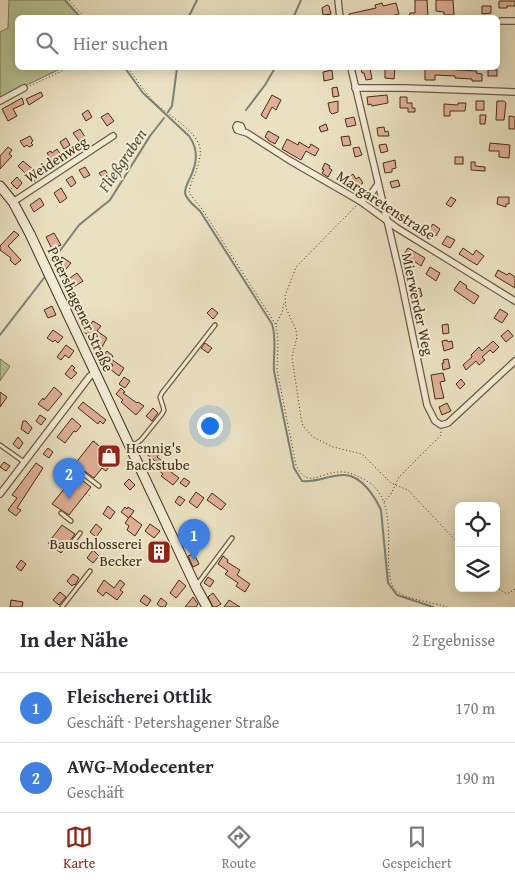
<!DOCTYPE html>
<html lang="de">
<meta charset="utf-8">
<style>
body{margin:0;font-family:"Gentium Book Plus",serif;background:#f7f7f7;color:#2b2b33}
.controls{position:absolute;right:15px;bottom:15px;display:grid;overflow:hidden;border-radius:8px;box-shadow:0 2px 12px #0003}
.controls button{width:45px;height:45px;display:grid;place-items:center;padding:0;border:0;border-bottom:1px solid #e1e1e2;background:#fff;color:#2b2b33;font:25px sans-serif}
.you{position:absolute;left:209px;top:425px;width:18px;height:18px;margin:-12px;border:4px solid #fff;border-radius:50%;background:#1a73e8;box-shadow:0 0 0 8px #1a73e833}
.badge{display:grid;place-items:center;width:32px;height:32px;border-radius:50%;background:#8f2418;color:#fff;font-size:16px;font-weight:700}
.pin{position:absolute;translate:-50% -41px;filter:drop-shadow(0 1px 2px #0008)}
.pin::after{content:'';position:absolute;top:26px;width:18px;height:15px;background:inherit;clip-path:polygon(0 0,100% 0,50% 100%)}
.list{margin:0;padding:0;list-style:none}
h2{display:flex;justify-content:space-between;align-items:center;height:65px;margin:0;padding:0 20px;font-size:21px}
h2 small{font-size:16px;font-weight:400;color:#7c7c81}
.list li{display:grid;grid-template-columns:32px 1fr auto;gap:15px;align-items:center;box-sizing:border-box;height:70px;padding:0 20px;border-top:1px solid #e1e1e2}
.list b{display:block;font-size:19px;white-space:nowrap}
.list p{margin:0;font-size:16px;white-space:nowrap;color:#7c7c81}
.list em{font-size:16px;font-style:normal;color:#7c7c81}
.icon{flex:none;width:28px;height:28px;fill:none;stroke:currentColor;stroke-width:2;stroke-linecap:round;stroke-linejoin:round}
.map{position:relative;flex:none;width:515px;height:607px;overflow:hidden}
.search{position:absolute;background:#fff;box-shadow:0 2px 12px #0003;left:15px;right:15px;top:15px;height:55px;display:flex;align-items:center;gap:12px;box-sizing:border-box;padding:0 18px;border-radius:8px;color:#7c7c81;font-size:19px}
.sheet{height:205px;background:#fff}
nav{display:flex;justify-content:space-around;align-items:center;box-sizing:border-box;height:70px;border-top:1px solid #e1e1e2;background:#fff;font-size:14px;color:#7c7c81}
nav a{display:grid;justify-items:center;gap:2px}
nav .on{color:#8f2418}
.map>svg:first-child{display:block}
</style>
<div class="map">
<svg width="515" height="607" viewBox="0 0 515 607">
<rect width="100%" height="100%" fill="#eae1c2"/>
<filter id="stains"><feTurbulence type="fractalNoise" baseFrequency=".004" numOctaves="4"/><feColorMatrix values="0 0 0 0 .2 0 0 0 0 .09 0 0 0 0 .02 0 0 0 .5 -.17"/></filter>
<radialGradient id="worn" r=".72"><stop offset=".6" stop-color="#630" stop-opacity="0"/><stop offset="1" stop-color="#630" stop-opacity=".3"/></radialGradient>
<g fill="#b7c393" stroke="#7e7853">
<path d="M9 0H64L80 17 18 18V68H62L0 98V32L8 28Z"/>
<path d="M0 359 10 366 0 381Z"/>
</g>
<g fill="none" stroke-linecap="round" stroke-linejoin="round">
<g stroke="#788278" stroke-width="2">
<path d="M65 0 81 18"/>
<path d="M188 18 197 0"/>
<path d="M293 18 301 0"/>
<path d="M125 68 143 93 189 136C199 150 197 163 190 178 188 182 185 187 185 193 186 200 195 206 200 211L272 324C277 339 273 355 274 371L294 468 302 481C317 483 331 474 345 475 362 476 375 497 381 510L388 583 397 595 433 607"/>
<path d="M246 110 265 85 275 68"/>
<path d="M168 112 172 106 177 68"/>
<path d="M59 252 79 225 110 200 150 136 164 118"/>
<path d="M0 335 44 278"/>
</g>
</g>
<g fill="#dfaf96" stroke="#442c13">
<path d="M415 0H427L428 18H409L410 13H415Z"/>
<path d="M436 0H453L454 15H444V12L436 11Z"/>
<path d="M499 1H515V6H507V8H499Z"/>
<path d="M382 3 383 6 396 3 399 14 384 18H350L349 14 376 8 375 5Z"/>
<path d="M327 5 329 6 331 14 323 15 322 8Z"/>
<path d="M482 6H491V13L482 14Z"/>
<path d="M361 68H370L372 79 366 80 364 73H362Z"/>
<path d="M385 68H395L394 79 385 78Z"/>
<path d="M425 68 477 71 476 73 482 74V81H472V79L455 78V76L435 75V80H425Z"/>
<path d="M332 70 333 79 324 81 323 72Z"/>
<rect x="488" y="70" width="9" height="6"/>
<path d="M337 87 339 96 333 97 332 88Z"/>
<path d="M41 92 43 96 29 105 26 99Z"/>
<path d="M272 95 281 100 276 110 272 107 266 119 261 115Z"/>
<path d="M387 95 388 103 372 106 371 104 368 105 367 97Z"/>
<path d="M400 97H407V103H412V108H415V112H408V108H400Z"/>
<path d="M22 98 24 104 13 109 17 116 8 121 2 109Z"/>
<path d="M338 101V112L332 114 330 112 328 103Z"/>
<rect x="476" y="101" width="8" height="9"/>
<path d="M497 101H504L506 103 504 120H496Z"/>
<path d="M458 103H466L465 111H450V116H444V104L458 105Z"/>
<path d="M88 110 92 117 86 121 82 114Z"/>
<path d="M108 113 114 121 107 126 101 117Z"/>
<path d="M480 115H486L485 124H480Z"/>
<path d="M509 116 515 117V129H509Z"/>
<path d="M354 117 356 125 347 127 345 119Z"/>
<path d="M326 124 328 130 321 132 319 127Z"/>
<path d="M384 127 385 132 388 131 389 136H378L377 128Z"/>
<path d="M80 129 85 137 79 141 73 133Z"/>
<path d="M268 131 279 137 275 144 268 140V139L265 137Z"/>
<path d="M30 136 33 141 31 143 33 145 29 147 27 145 24 147 20 141Z"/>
<path d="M349 136 351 145 343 146 341 137Z"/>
<path d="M66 138 70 145 64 149 60 142Z"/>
<path d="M287 139 298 145 299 142 309 148 311 144 319 149 315 156 306 151 301 160 282 149Z"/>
<path d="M490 143 510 145 509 158 499 157V151H489Z"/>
<path d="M386 144 388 151 381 153 379 145Z"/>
<path d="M8 147 12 150 9 154 12 156 0 169V156Z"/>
<path d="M359 147 362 155 355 157 353 148Z"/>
<path d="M57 149 61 155 52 161 47 153 51 151 52 153Z"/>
<rect x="455" y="157" width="8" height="7"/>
<path d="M395 160 396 168 392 169V172L385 173 383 163Z"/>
<path d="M23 161 35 171 39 178 31 183 27 179 29 177 18 166Z"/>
<path d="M471 162H475V166L485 167V171L471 170Z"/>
<path d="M325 163 330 166 329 168 332 170 328 177 322 173 324 170 322 169Z"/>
<path d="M85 167 90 175 84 178 79 170Z"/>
<path d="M105 170 109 176 104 180 99 173Z"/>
<path d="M353 174 356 179 359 177 363 183 353 190 349 184 351 183 348 178Z"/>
<path d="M72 176 76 183 71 187 66 180Z"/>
<path d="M17 177 22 183 17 189 11 183Z"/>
<path d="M398 180 400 186 392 188 390 182Z"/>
<path d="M61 188 67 198 60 203 54 193Z"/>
<path d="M451 197 456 200 451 207 446 204Z"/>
<path d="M498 197H509V204H506V207L497 204Z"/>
<path d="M40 198 44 205 34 212 30 205Z"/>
<path d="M433 224 440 229 436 236 428 231Z"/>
<path d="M14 231 19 235 8 246 21 260 15 265 10 260 11 258 0 250V246Z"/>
<path d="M54 233 61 245 52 249 46 237Z"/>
<path d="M447 236 455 240 450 248 442 244Z"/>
<path d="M408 248 425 258 421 266 404 254Z"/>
<path d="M463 248 473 255 476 250 484 256 477 265 459 254Z"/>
<path d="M62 257 71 263 66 269 58 263Z"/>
<path d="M430 267 440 273 436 281 426 274Z"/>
<path d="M498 270 507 275 509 273 515 277V288L495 276Z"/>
<path d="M77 273 83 281 72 288 67 280Z"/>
<path d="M460 281 467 286 466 288 479 296 474 304 454 290Z"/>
<path d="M420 288 422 296 414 298 413 290Z"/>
<path d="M52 306 56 315 48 318 44 310Z"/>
<path d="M212 308 218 313 213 319 207 313Z"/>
<path d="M500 309 508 314 502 323 494 318Z"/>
<path d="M93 321 101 326 97 331 107 338 102 347 83 331 86 328 87 329Z"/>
<path d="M448 324 449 333 443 334 442 325Z"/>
<path d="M53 330 63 337 58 343 55 340 53 342 47 338Z"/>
<path d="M508 330 513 336 506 342 501 336Z"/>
<path d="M447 340 448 342 452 341 453 348 444 351 442 341Z"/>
<path d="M493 341 499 347 493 353 490 350 482 357 485 360 479 365 476 361 466 370 463 365 472 357 471 355 479 347 482 351Z"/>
<path d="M205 343 212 348 208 353 201 348Z"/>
<path d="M66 345 74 351 69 358 65 355 61 360 57 357Z"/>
<path d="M107 351 113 356 111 359 124 368 119 376 110 369 113 365 102 357Z"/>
<path d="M448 359 450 368 443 370 442 363H444L443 360Z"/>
<path d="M72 365 75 368 73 370 77 373 71 379 65 374Z"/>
<path d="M443 373 445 381 440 382 444 398 435 399 431 375Z"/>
<path d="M124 377 130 381 125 388 119 384Z"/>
<path d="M461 379 465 384 460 389 456 384Z"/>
<path d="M54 387 62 394 48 411 38 404 43 398 44 400Z"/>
<path d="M121 388 125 392 123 393 137 403 138 402 144 406 136 415 121 402 123 400 116 394Z"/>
<path d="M0 392 7 397 0 407Z"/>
<path d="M83 402 106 420 103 424 100 421 98 424 78 408Z"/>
<path d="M447 403 451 411 442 415 439 407Z"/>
<path d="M153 408 158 413 152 421 146 416Z"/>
<path d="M40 415 46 419 41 425 36 421Z"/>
<path d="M72 418 81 426 76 432 74 431 65 443 57 437Z"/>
<path d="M23 421H26L32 428 28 434 21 429Z"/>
<path d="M18 437 23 443 19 449 13 444Z"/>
<path d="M93 441 115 459 106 471 102 468 94 478 75 464Z"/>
<path d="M152 447 160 453 157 457 169 466 167 469 179 478 173 485 161 476 163 474 156 468 159 464 145 453Z"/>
<path d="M48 448 53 452 49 458 43 454Z"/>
<path d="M4 462 10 466 6 471 0 467Z"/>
<path d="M36 463 43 468 17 508 21 510 16 516 8 510 17 498 12 495Z"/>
<path d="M75 475 91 487 69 515 52 504Z"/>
<path d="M184 478 190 482 186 487 180 483Z"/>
<path d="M129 479 135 485 130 490 124 484Z"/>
<path d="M196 492 204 498 197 508 189 502Z"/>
<path d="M212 493 226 504 221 510 207 500Z"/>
<path d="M179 496 185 500 180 506 175 502Z"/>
<path d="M108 506 115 512 110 519 103 514Z"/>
<path d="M125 507 127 509 128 507 134 511 129 518 121 512Z"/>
<path d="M130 516 142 525 135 536 127 530 129 526 125 523Z"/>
<path d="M96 524 102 529 96 537 90 532Z"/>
<path d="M150 524 160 531 154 538 145 531Z"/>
<path d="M62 525 75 534 61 553 48 543Z"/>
<path d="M191 527 199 538 193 543 185 532Z"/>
<path d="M158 546 165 551 161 557 154 552Z"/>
<path d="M93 550 99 556 93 563 87 558Z"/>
<path d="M194 554 199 564 193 567 188 556Z"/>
<path d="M223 556 228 560 227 562 240 570 237 575 250 584 245 592 236 586 238 583 225 574 228 571 218 564Z"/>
<path d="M21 560 26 564 21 571 16 567Z"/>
<path d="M73 574 79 578 75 585 74 584 72 586 67 581Z"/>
<path d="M208 577 214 581 210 587 204 583Z"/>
<path d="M104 580 114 588 120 580 125 584 120 590 123 592 117 600 106 592 103 596 97 591Z"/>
<path d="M179 580 186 586 176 598 170 593Z"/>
<path d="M60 592 66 597 59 605 53 600Z"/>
<path d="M213 593 221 604 216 607H213L208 597Z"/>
<path d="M144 595 151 600 147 606 140 601Z"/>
<path d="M193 597 198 604 196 607H185Z"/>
<path d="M161 598 167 603 165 607H161L157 604Z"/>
<path d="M11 600 23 602 22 607H10Z"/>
<path d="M229 600 240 607H224Z"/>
</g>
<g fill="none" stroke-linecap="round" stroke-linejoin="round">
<g stroke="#6e593f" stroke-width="5.5">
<g id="lane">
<path d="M0 445 24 462"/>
<path d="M131 447 141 440 162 414 164 410 160 397 162 393 215 325"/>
<path d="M81 472 99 486"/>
<path d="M61 513 71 521"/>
<path d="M70 546 80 533"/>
<path d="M196 586 232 538"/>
<path d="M62 607 90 571"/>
</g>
</g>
<g stroke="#6e593f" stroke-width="8">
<g id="street">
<path d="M338 0 340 18"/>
<path d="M501 21H515"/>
<path d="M351 68 400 275 427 405 435 421 441 425 448 423 515 361"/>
<path d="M355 88H405L515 92"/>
<path d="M0 101 24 88"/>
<path d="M243 131 241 126 237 125 236 127 237 130 247 133 289 160 360 201 397 228 515 301"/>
<path d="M360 201 371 194 378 184"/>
<path d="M13 202 113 136"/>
<path d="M0 494 90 376 96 372"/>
</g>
</g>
<g stroke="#442c13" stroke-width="11">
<path id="secondary" d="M0 186 13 202 30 234 196 587 207 607"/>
</g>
<g stroke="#442c13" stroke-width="1" stroke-dasharray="1 2.5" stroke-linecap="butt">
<path d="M69 0 85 18"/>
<path d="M128 68C137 80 145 93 156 104 168 115 197 131 200 148 202 164 191 178 189 193L202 209 276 325 278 339 277 370 296 465C307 489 319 473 338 472 350 471 360 477 370 483 405 509 375 580 399 593 414 601 432 602 447 607"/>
<path d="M30 86 68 68"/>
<path d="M11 189 14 186"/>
<path d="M356 206 296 267 285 296 286 308 296 330 297 337 292 357 301 418 303 426 313 437 333 447 362 454 391 483 408 490 459 544"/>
<path d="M276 324 282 313 284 303"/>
<path d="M94 441 116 459 115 461"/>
<path d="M86 493 90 496"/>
<path d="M384 502 391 494 399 477 441 435V431"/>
<path d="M496 587 505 593H509L515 589"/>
</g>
<use href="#lane" stroke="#f1ecd7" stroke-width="3"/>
<use href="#street" stroke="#f1ecd7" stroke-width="5.5"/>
<use href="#secondary" stroke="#f1ecd7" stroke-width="9"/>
</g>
<defs>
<g id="shop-square" transform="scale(1.25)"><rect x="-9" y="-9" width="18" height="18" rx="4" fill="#8f2418" stroke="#f1ecd7"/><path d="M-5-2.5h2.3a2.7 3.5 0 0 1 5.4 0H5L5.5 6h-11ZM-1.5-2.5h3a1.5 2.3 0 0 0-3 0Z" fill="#fff"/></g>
<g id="building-square" transform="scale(1.25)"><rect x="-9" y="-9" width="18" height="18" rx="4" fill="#8f2418" stroke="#f1ecd7"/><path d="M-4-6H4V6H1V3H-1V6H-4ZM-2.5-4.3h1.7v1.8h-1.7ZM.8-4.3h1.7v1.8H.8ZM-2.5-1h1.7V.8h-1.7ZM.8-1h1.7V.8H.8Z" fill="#fff"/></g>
</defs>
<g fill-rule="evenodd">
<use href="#shop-square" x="109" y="456"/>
<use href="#building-square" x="159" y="552"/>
</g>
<g text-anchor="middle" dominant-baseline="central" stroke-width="4" stroke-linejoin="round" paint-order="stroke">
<g font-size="15" fill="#442c13" stroke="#f1ecd7">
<text transform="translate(56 159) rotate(-33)">Weidenweg</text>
<text transform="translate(386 205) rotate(33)">Margaretenstraße</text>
<text transform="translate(418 304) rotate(78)">Mierwerder Weg</text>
<text transform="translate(81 309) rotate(65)">Petershagener Straße</text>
</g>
<g font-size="15" fill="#442c13" stroke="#f1ecd7" text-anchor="start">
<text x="126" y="447">Hennig's<tspan x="126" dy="17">Backstube</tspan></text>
<text x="142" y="543" text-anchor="end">Bauschlosserei<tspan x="142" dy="17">Becker</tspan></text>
</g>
<g font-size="16" font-style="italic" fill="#5a503d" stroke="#f1ecd7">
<text transform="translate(122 160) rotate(-56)">Fließgraben</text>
</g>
</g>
<rect width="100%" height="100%" filter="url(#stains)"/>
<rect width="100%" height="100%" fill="url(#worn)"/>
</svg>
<div class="controls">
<button><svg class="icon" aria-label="locate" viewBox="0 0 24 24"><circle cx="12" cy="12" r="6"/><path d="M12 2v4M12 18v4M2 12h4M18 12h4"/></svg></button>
<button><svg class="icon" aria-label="layers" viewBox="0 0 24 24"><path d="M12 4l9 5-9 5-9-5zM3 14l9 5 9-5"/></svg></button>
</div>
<div class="you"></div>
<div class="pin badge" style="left:194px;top:560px;background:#3f7fe0">1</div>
<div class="pin badge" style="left:69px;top:499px;background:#3f7fe0">2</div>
<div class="search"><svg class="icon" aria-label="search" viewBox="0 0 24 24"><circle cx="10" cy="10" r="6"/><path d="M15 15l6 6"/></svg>Hier suchen</div>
</div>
<section class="sheet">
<h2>In der Nähe<small>2 Ergebnisse</small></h2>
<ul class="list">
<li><span class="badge" style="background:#3f7fe0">1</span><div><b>Fleischerei Ottlik</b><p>Geschäft · Petershagener Straße</p></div><em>170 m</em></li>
<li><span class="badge" style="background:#3f7fe0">2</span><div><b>AWG-Modecenter</b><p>Geschäft</p></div><em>190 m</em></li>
</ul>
</section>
<nav>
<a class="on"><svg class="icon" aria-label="map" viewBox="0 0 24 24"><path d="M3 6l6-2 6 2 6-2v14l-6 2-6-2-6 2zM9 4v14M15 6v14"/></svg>Karte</a>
<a><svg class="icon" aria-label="directions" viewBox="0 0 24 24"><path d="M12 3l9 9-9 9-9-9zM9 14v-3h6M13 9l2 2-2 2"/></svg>Route</a>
<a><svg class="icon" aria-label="saved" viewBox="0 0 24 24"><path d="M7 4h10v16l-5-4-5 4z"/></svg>Gespeichert</a>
</nav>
